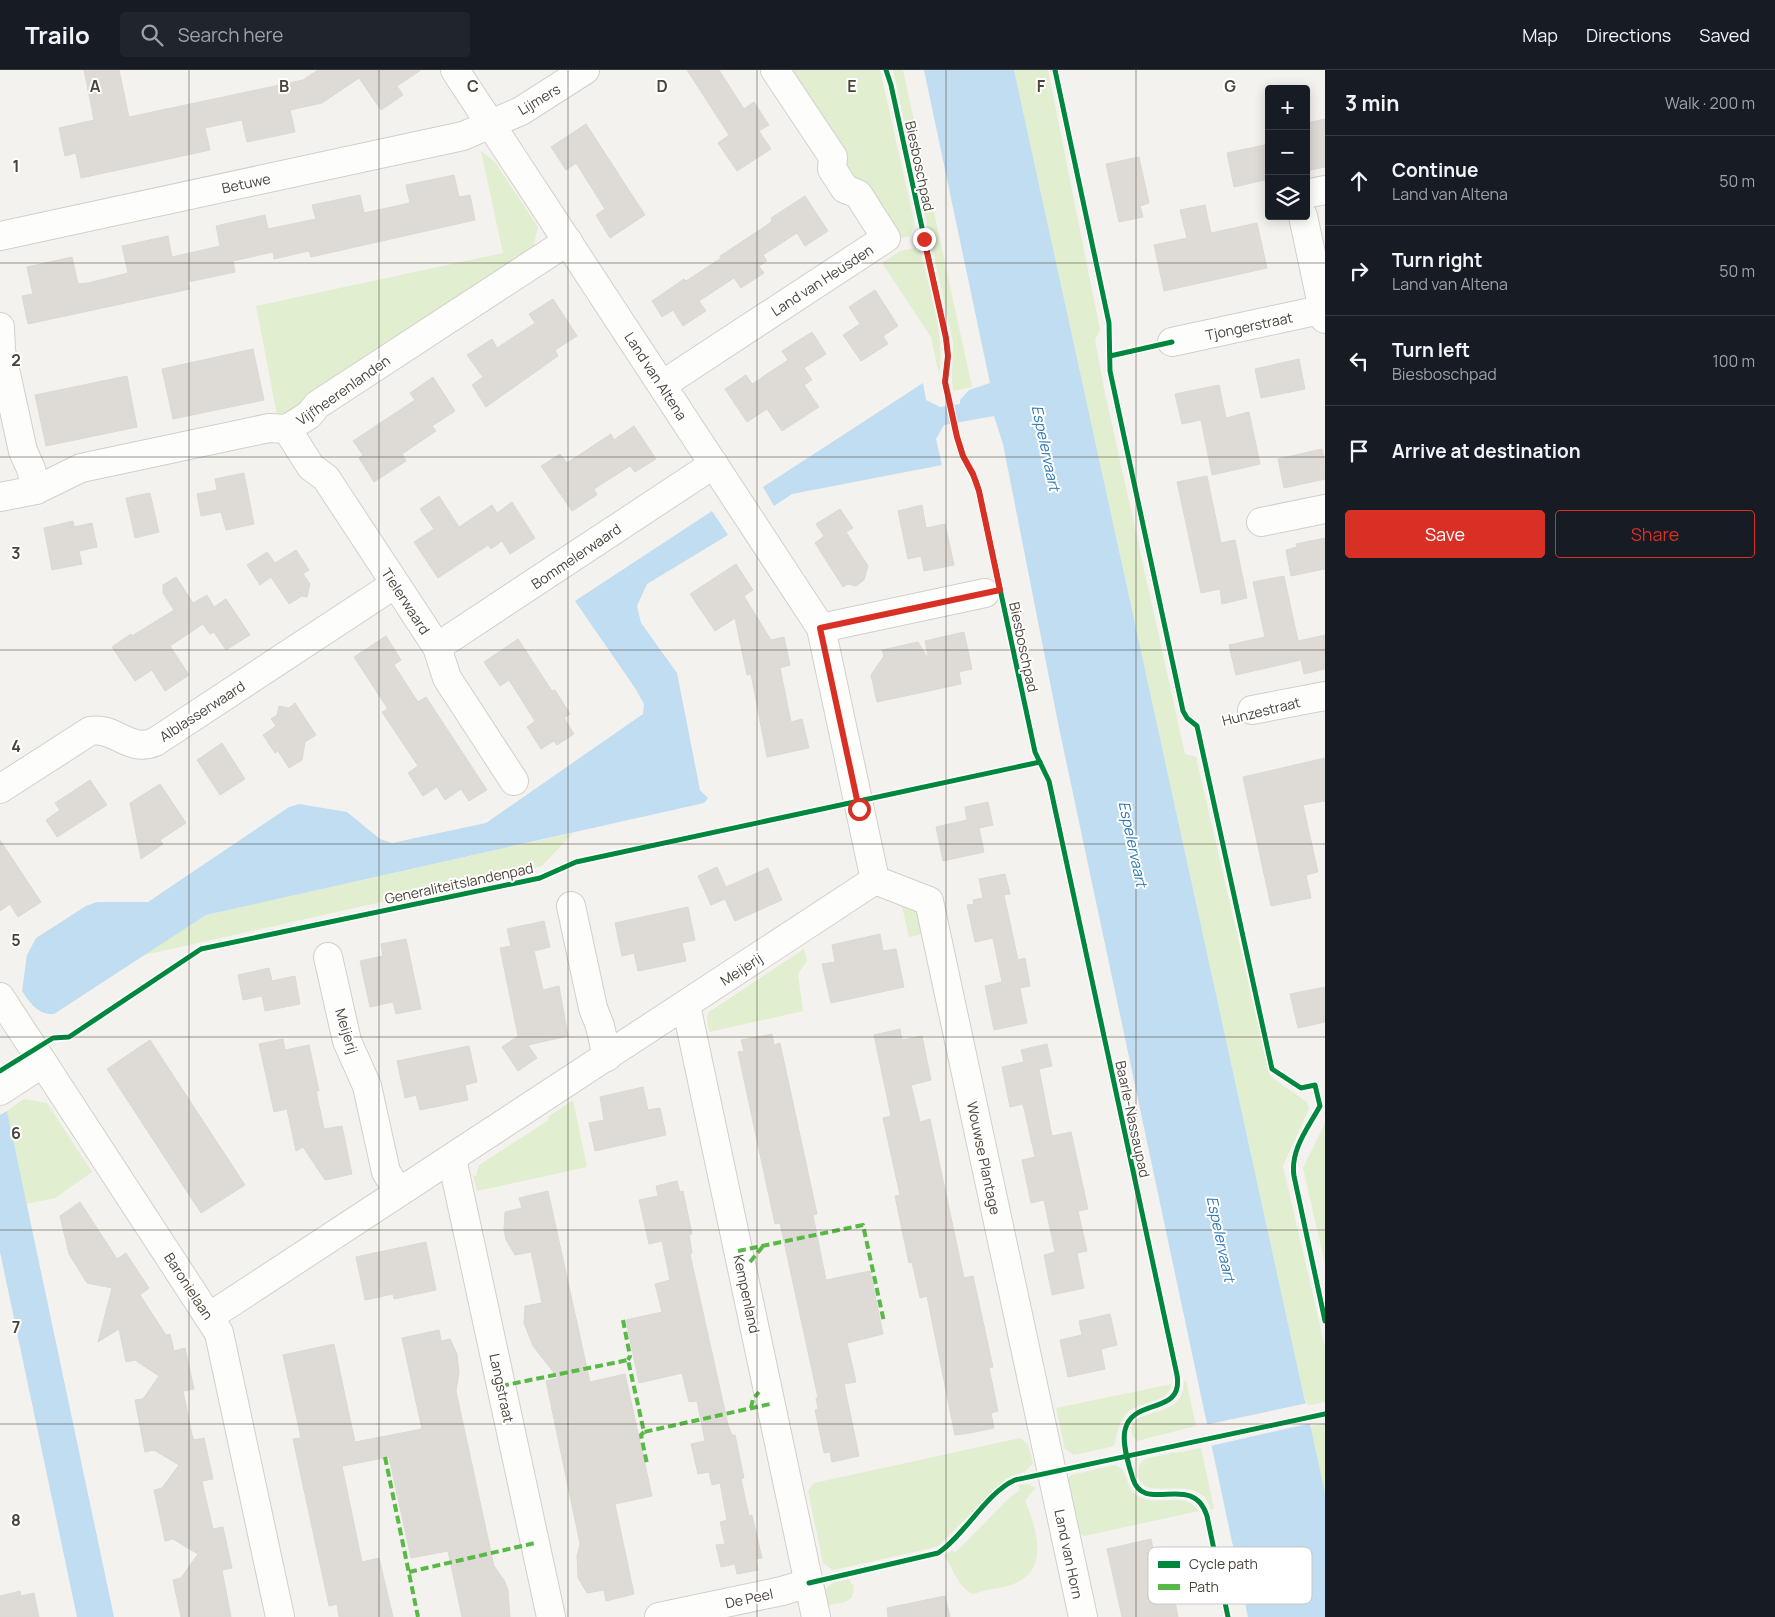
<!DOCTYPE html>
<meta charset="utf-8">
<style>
body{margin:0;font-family:Manrope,sans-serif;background:#20242c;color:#f1f3f6}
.controls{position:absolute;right:15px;top:15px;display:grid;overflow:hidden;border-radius:5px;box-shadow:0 2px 12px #0003}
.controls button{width:45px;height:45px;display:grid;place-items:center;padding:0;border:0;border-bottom:1px solid #363941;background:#171b24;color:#f1f3f6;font:25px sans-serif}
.stop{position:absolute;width:15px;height:15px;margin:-11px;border:4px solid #d93025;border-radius:50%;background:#fff}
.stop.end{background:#d93025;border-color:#fff;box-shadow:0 1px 5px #0008}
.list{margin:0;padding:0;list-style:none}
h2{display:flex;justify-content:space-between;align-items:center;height:65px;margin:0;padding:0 20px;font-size:21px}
h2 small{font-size:16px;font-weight:400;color:#9ea1a6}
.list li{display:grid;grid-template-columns:32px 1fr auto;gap:15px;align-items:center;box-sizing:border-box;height:90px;padding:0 20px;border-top:1px solid #363941}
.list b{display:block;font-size:19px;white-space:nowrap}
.list p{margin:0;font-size:16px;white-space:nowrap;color:#9ea1a6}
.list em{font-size:16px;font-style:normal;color:#9ea1a6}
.actions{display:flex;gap:10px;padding:15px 20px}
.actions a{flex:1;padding:11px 0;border:1px solid #d93025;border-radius:5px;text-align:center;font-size:18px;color:#d93025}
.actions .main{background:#d93025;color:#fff}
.icon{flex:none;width:28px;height:28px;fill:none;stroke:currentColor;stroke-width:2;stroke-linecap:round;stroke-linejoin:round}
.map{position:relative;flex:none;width:1325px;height:1547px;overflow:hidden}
header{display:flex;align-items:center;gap:30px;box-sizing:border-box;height:70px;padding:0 25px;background:#171b24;border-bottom:1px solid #363941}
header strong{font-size:24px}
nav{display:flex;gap:28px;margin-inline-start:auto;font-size:18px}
.search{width:350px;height:45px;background:#20242c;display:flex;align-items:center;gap:12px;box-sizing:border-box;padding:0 18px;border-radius:5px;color:#9ea1a6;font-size:19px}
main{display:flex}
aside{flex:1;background:#171b24}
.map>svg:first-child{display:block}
</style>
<header>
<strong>Trailo</strong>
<div class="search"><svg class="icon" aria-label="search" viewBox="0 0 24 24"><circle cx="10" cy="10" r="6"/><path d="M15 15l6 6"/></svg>Search here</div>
<nav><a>Map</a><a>Directions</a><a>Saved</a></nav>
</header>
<main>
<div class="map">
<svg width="1325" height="1547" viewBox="0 0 1325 1547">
<rect width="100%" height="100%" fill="#f4f2ee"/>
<g fill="#e1eecf">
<path d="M785 0H880L915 155 910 166 896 169Z"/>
<path d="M893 0H903L972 317 953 321 952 309 953 272Z"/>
<path d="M1014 0H1048L1100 260 1095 270 1104 318 1185 684 1196 687 1270 1006 1307 1032 1309 1039 1283 1096 1325 1277V1332L1306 1336Z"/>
<path d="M481 81 495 92 538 157 534 174 537 180 278 350 256 236 503 183Z"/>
<path d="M914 178 921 183C929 221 946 267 939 305L931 267 882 193 900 181Z"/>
<path d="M573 763 542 796 144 885 206 845Z"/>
<path d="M900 828 917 836 926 863 909 867Z"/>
<path d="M804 879 807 891 798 904 803 941 709 962 707 948 709 942Z"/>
<path d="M24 1029 47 1033 92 1102 55 1128 26 1134 7 1041Z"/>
<path d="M573 1030 587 1097 477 1121 473 1105 476 1106 479 1095 549 1050 548 1047Z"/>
<path d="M1325 1053V1194L1303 1098Z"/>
<path d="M1186 1310 1196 1356 1137 1371C1130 1364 1130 1358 1135 1351 1155 1337 1184 1344 1184 1311Z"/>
<path d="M1172 1314C1168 1334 1139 1330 1127 1343 1119 1351 1117 1365 1114 1376L1074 1385 1065 1379 1056 1338Z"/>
<path d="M1325 1353V1424L1310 1357Z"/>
<path d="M1020 1368 1028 1374 1033 1393 1026 1401 1007 1408 938 1476 932 1478 833 1500 823 1493 808 1421 814 1413Z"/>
<path d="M1201 1378 1214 1439 1211 1440C1200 1395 1130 1443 1139 1395L1145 1389 1174 1382 1175 1383Z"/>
<path d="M1115 1395 1122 1399C1127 1407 1128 1417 1134 1423 1152 1441 1184 1418 1199 1441L1084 1466 1074 1460 1064 1415 1071 1405Z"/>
<path d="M1028 1414 1035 1418 1025 1431C1036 1457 1050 1498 1016 1513 1003 1519 988 1518 974 1524 958 1519 954 1498 944 1486L952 1480 955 1483 1010 1427 1020 1420 1018 1415Z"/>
<path d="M850 1509 851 1514H853L854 1520 851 1528 845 1532 824 1536 822 1523 832 1513Z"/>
</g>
<g fill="#c0ddf1">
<path d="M924 0H1014L1325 1423V1547H1248L1058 653 1003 374 994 346 944 355 936 369 942 395 792 424 774 436 763 417 923 313 926 330 940 337 960 334V330L969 320 990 313Z"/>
<path d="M712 441 728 465 647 514 637 536 641 553 677 603 700 720 708 728 704 733 206 845 54 944C38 945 30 933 22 921L27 885 36 868 86 836 97 832H148L289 737 299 734 347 742 380 769 392 773 486 753 643 644 644 634 635 618 575 531Z"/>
<path d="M7 1041 114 1547H77L0 1182V1045Z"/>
</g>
<path fill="#f4f2ee" d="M1308 1333 1312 1353 1210 1376 1205 1355Z"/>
<g fill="#dedbd6" stroke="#dcd9d4">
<path d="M84 0H119L129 47 303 10 318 0H421L397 16 403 25 381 40 359 8 322 33 290 40 295 62 247 72 242 50 205 58 210 80 81 108 76 83 65 86 59 58 94 50Z"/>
<path d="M687 0H719L744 39 754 32 769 55 759 61 771 79 737 101 718 73 729 65Z"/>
<path d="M1325 49V97L1306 101V53Z"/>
<path d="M586 54 645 145 610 168 596 145 605 139 576 93 566 100 551 77Z"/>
<path d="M1269 74V109L1234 117 1227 83Z"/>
<path d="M1139 87 1149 133 1140 136 1143 147 1119 152 1106 94Z"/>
<path d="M454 105 459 127 470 125 475 150 311 187 309 181 274 189 273 182 233 191 235 202 188 212 190 219 28 254 22 226 33 224 27 197 72 187 78 214 88 213 128 203 122 176 168 166 172 187 220 176 216 156 265 145 268 159 316 149 312 135 360 125 364 143 410 133 406 115Z"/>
<path d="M805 126 828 161 805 176 797 163 763 185 767 191 759 196 764 203 741 218 734 208 699 231 706 241 683 256 673 240 662 247 652 231 684 209 686 211 721 188 720 186 770 153 772 150 771 148Z"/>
<path d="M1205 135 1211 163 1257 153 1267 198 1164 221 1154 175 1187 168 1180 140Z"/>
<path d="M875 220 898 256 883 266 888 274 861 291 843 265 860 254 849 237Z"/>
<path d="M553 229 577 266 555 280 558 286 486 337 472 315 483 307 467 285 492 269 497 278 535 253 529 244Z"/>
<path d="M812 262 826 284 804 298 812 310 804 315 819 337 782 361 767 339 747 352 725 319 746 305 752 314 788 290 782 281Z"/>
<path d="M253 279 264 330 173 349 162 299Z"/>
<path d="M1299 289 1305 319 1261 328 1255 299Z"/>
<path d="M127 306 137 357 46 376 35 325Z"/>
<path d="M433 307 455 341 432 356 436 361 402 384 406 391 374 412 359 388 363 385 353 371 415 330 410 323Z"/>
<path d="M1219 315 1226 348 1249 342 1260 394 1212 405 1201 350 1182 354 1175 324Z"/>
<path d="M634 356 656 389 635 402 630 396 594 419 597 425 572 441 541 396 560 384 567 393 611 364 614 370Z"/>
<path d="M1322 379 1325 393V409L1284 418 1278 389Z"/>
<path d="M244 403 254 454 226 460 221 442 201 446 197 424 217 420 215 409Z"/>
<path d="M1207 406 1221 473 1235 470 1247 528 1222 534 1220 519 1201 523 1177 412Z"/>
<path d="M150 423 159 462 135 468 126 428Z"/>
<path d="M439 426 459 457 492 435 497 443 512 432 535 468 510 484 502 471 491 479 488 475 438 508 414 472 434 459 420 439Z"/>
<path d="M922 435 926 458 945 454 954 495 924 501 921 486 908 489 898 441Z"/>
<path d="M840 439 853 458 846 462 868 496 864 510 856 516 848 514 843 517 815 473 824 466 816 454Z"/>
<path d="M73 451 74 457 92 453 97 477 79 481 82 494 52 500 44 458Z"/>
<path d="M1325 468V499L1291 506 1286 480 1297 477 1296 474Z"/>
<path d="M296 480 309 500 303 504 310 514 307 527 302 526 289 534 271 507 260 515 247 495 267 482 275 493Z"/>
<path d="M736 494 753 520 744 526 771 570 784 567 790 595 780 598 791 652 802 649 809 678 767 687 751 604 747 605 735 548 715 561 690 524Z"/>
<path d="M1284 506 1298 571 1325 565V599L1304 604 1301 590 1236 605 1229 575 1265 567 1253 512Z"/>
<path d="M176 507 193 533 207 525 214 537 226 529 250 565 226 580 214 562 210 564 203 554 170 576 189 605 165 621 152 600 135 611 112 577 131 564 132 566 174 540 163 523V515Z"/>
<path d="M964 562 972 599 959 602 961 614 877 632 871 605 884 586 882 580 918 572 929 590 925 571Z"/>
<path d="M386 566 401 590 394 595 418 632 426 627 487 720 469 731 461 719 445 730 437 717 423 726 408 703 418 696 382 642 388 639 354 587Z"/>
<path d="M518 569 552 621 555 620 570 644 564 648 574 664 557 675 554 671 541 679 527 657 535 651 509 610 500 616 484 592Z"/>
<path d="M295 633 316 665 305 672 302 690 289 698 278 681 275 683 263 665 276 656 271 649 277 645 279 636 289 638Z"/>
<path d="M222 673 245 709 220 725 197 690Z"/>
<path d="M1325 688V731L1303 735 1318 802 1306 805 1311 828 1271 836 1243 707Z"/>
<path d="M90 710 107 735 57 767 46 750 60 740 55 733Z"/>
<path d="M160 714 186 753 160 770 163 774 141 789 130 733Z"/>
<path d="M988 732 993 755 979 758 984 782 943 791 936 757 967 750 965 737Z"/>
<path d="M0 770 41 832 18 847 10 834 0 841Z"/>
<path d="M717 797 726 817 768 798 782 830 735 851 725 829 711 835 698 806Z"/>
<path d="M1005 804 1010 824 1004 825 1018 890 1025 888 1030 916 1020 918 1027 953 994 960 985 916 1002 912 993 868 975 872 967 835 974 834 973 830 983 828 979 809Z"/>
<path d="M688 837 695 870 682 873 686 891 638 901 634 883 622 886 615 853Z"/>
<path d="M544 851 550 877 534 881 543 920 559 916 568 966 528 975 537 988 518 1001 502 977 518 966 500 878 511 876 507 859Z"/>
<path d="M880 864 883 881 896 879 904 917 831 933 822 894 835 892 832 875Z"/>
<path d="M406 869 421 939 396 944 393 932 370 937 360 891 383 886 381 874Z"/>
<path d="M269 898 272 911 295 906 300 934 265 941 262 926 243 930 238 905Z"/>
<path d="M1325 917V952L1298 958 1290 924Z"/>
<path d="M900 959 902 970 922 966 931 1010 911 1015 920 1052 930 1049 964 1208 973 1206 993 1297 989 1298 998 1341 991 1343 994 1358 970 1363 955 1365 927 1226 920 1228 912 1192 909 1193 895 1126 900 1125 883 1048 891 1046 874 965Z"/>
<path d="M772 964 774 975 780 973 817 1144 813 1145 826 1210 870 1201 883 1264 847 1273 856 1312 844 1314 859 1386 832 1392 830 1382 824 1383 815 1340 818 1339 816 1328H818L780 1153 775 1154 738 982 744 981 741 970Z"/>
<path d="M283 969 285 980 309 975 319 1021H316L324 1059 342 1056 352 1104 325 1110 303 1077 296 1081 287 1039 274 1042 259 974Z"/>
<path d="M150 970 245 1115 201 1143 107 999Z"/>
<path d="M1047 974 1052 996 1039 999 1052 1066 1071 1062 1088 1139 1078 1141 1087 1181 1077 1183 1084 1218 1052 1225 1044 1185 1055 1182 1044 1130 1031 1133 1022 1090 1035 1087 1023 1034 1010 1037 1002 997 1024 992 1021 980Z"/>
<path d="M469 976 477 1012 465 1015 468 1030 420 1040 416 1025 405 1028 397 991Z"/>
<path d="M643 1017 648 1040 660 1038 666 1065 595 1081 589 1053 604 1050 600 1027Z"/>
<path d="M677 1111 680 1122 683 1121 692 1164 689 1165 692 1183 690 1184 717 1305 728 1355 732 1365H735L744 1408 741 1409 749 1446 752 1445 762 1488 756 1489 758 1500 737 1504 735 1494 721 1497 716 1475 725 1474 720 1452 727 1450 720 1413 712 1415 709 1402 698 1404 691 1374 705 1371 697 1331 689 1332 682 1303 639 1313 626 1250 662 1242 655 1214 670 1210 662 1171 649 1174 639 1130 658 1126 656 1116Z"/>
<path d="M548 1121 590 1312 625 1304 652 1426 615 1434 634 1524 606 1531 604 1520 587 1523 578 1508 577 1486 580 1474 546 1311 558 1308 533 1276 524 1253 525 1236 542 1233 537 1210 531 1182 515 1185 506 1170 504 1159 505 1142 522 1138 519 1128Z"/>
<path d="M80 1132 117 1189 126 1183 149 1218 140 1225 166 1265 170 1264 174 1281 185 1278 194 1319 183 1321 192 1365 194 1370 204 1368 213 1409 202 1411 203 1416 213 1459 223 1457 232 1498 222 1500 231 1547H181L173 1510 181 1508 198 1484 173 1469 165 1471 154 1420 162 1418 179 1395 154 1380 145 1382 135 1330 143 1329 159 1306 135 1290 126 1292 119 1259 98 1272 112 1218 87 1213 69 1184 60 1146Z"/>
<path d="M426 1172 436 1220 394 1229 393 1224 365 1230 356 1187Z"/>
<path d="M1110 1244 1117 1275 1101 1279 1105 1299 1068 1307 1060 1270 1082 1265 1079 1251Z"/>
<path d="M439 1260 441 1271 450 1269 457 1284 459 1303 456 1321 494 1496 504 1510 508 1520 510 1547H462L448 1481 411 1488 389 1387 342 1396 362 1492 379 1488 393 1547H339L337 1534 329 1536 293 1369 301 1368 283 1285 334 1274 355 1372 422 1359 402 1268Z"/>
<path d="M1151 1469 1157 1496 1168 1494 1178 1547H1122L1107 1479Z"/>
<path d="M20 1521 21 1526 34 1523 39 1547H0V1526Z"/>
<path d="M945 1526 950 1547H888L887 1538Z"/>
</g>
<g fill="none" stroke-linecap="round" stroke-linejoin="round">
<g stroke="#d2d0cb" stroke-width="30">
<g id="street">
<path d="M455 0 821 558 875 810"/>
<path d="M1306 124 1325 120"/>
<path d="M1303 146 1325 249"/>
<path d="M0 166 463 66 521 41 585 0"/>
<path d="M0 257 1 281 23 381 31 399 36 420"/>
<path d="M1172 272 1325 239"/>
<path d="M662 315 886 168 858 124 845 119 832 99 833 87 775 0"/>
<path d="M287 359 311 397 326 408 437 577 447 608 514 711"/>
<path d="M0 427 36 420 81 398 269 358 287 359 309 345 317 335 568 171"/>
<path d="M1261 452 1325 439"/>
<path d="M821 558 985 523"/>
<path d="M437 577 714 394"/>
<path d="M1252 640 1325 626"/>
<path d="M0 719 90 661C115 656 128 683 155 672L395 514"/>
<path d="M875 810 929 831 1083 1547"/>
<path d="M571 836 593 938 600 956 607 987"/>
<path d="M328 887 347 971 367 1016 386 1102 399 1122"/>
<path d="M0 927 219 1263 280 1547"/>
<path d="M686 935 816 1547"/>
<path d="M0 1021 43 993"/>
<path d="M452 1089 551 1547"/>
<path d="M209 1247 875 810"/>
<path d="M659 1547 782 1521 809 1513"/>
</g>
</g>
<use href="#street" stroke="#fdfdfc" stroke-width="28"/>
<g stroke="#58b947" stroke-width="4" stroke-dasharray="8 4" stroke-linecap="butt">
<path d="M738 1181 863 1155 884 1252"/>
<path d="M750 1192 764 1175"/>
<path d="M623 1250 630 1286 628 1290"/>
<path d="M501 1316 628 1290 644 1362 770 1334"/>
<path d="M751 1338 753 1329 759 1322"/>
<path d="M644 1362 641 1365 647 1394"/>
<path d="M385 1387 418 1547"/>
<path d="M409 1502 535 1473"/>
</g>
<g stroke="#fff" stroke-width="8">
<g id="cycleway">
<path d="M886 0 891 15 946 268 948 286 945 312 957 367 963 386 976 411 979 421 1035 682 1049 711 1177 1305C1184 1346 1132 1327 1125 1360 1122 1372 1129 1397 1133 1409 1144 1445 1193 1401 1207 1446L1228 1547"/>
<path d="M1055 0 1109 253 1110 301 1183 641 1187 648 1197 656 1272 999 1301 1018 1315 1015 1320 1036C1308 1058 1290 1080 1294 1106L1325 1251"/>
<path d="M1110 286 1172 272"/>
<path d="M0 1001 53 968 69 967 201 879 540 808 576 792 1040 692"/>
<path d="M809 1513 938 1483C964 1466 987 1422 1015 1410L1325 1344"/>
</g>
</g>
<use href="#cycleway" stroke="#00873e" stroke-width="5"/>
</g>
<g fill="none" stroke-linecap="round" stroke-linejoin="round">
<path stroke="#d93025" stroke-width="6" d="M859 739 820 558 1000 520 979 421 973 404 963 386 957 367 945 312 948 286 946 268 924 169"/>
</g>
<path fill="none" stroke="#4b4439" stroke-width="1" stroke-opacity="0.55" d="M189 0V1547M379 0V1547M568 0V1547M757 0V1547M946 0V1547M1136 0V1547M0 193H1325M0 387H1325M0 580H1325M0 774H1325M0 967H1325M0 1160H1325M0 1354H1325"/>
<g text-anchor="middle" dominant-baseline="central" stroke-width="4" stroke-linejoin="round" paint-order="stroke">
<g font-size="14" fill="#4b4439" stroke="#fff">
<text transform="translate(539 29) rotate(-31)">Lijmers</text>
<text transform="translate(920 96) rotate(78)">Biesboschpad</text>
<text transform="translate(246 113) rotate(-12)">Betuwe</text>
<text transform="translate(822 210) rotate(-33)">Land van Heusden</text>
<text transform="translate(1249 256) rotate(-12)">Tjongerstraat</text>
<text transform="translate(656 306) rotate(57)">Land van Altena</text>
<text transform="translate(343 320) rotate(-35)">Vijfheerenlanden</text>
<text transform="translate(576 486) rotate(-34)">Bommelerwaard</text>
<text transform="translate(406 531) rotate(57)">Tielerwaard</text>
<text transform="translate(1024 577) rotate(78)">Biesboschpad</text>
<text transform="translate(202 641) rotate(-33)">Alblasserwaard</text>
<text transform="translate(1261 641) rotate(-14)">Hunzestraat</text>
<text transform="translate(459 813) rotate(-12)">Generaliteitslandenpad</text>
<text transform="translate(741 899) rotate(-33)">Meijerij</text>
<text transform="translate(347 961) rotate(73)">Meijerij</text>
<text transform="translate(1133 1049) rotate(78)">Baarle-Nassaupad</text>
<text transform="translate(984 1088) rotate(78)">Wouwse Plantage</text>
<text transform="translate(189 1216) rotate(57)">Baronielaan</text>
<text transform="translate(747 1224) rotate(78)">Kempenland</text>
<text transform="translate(502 1318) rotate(78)">Langstraat</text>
<text transform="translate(1069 1484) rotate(78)">Land van Horn</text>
<text transform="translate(749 1528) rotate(-12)">De Peel</text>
</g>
<g font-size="15" font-style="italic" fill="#2e7ab2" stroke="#fff">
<text transform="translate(1046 378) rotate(78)">Espelervaart</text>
<text transform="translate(1133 774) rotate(78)">Espelervaart</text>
<text transform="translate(1221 1169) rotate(78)">Espelervaart</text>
</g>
</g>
<rect x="1148" y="1477" width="164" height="57" rx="8" fill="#fff" stroke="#c9c7c4" stroke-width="1"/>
<rect x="1158" y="1491" width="22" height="7" fill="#00873e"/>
<rect x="1158" y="1514" width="22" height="6" fill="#58b947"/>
<g font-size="14" fill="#4b4439">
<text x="1189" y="1499">Cycle path</text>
<text x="1189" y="1522">Path</text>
</g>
<g font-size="16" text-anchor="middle" font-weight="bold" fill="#4b4439" stroke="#fff" stroke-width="4" stroke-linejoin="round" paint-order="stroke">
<text x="95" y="22">A</text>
<text x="284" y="22">B</text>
<text x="473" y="22">C</text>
<text x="662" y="22">D</text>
<text x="852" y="22">E</text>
<text x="1041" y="22">F</text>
<text x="1230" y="22">G</text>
<text x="16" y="102">1</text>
<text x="16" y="296">2</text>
<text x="16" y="489">3</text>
<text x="16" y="682">4</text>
<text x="16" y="876">5</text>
<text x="16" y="1069">6</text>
<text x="16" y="1263">7</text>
<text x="16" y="1456">8</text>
</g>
</svg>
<div class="controls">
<button>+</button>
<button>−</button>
<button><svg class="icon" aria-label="layers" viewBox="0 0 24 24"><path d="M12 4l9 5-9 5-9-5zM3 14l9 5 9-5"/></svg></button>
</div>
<div class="stop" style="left:859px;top:739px"></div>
<div class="stop end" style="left:924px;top:169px"></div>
</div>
<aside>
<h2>3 min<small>Walk · 200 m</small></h2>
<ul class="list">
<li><svg class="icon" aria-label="ahead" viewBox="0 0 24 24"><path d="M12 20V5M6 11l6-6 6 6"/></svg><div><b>Continue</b><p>Land van Altena</p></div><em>50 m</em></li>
<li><svg class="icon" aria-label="right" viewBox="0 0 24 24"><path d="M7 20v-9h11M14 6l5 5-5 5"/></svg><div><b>Turn right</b><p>Land van Altena</p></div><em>50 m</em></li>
<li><svg class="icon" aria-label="left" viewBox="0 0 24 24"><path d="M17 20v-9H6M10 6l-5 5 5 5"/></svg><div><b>Turn left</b><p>Biesboschpad</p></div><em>100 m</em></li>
<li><svg class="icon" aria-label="arrive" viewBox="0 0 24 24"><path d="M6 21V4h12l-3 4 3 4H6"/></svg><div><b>Arrive at destination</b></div></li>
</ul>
<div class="actions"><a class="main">Save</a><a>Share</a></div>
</aside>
</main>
